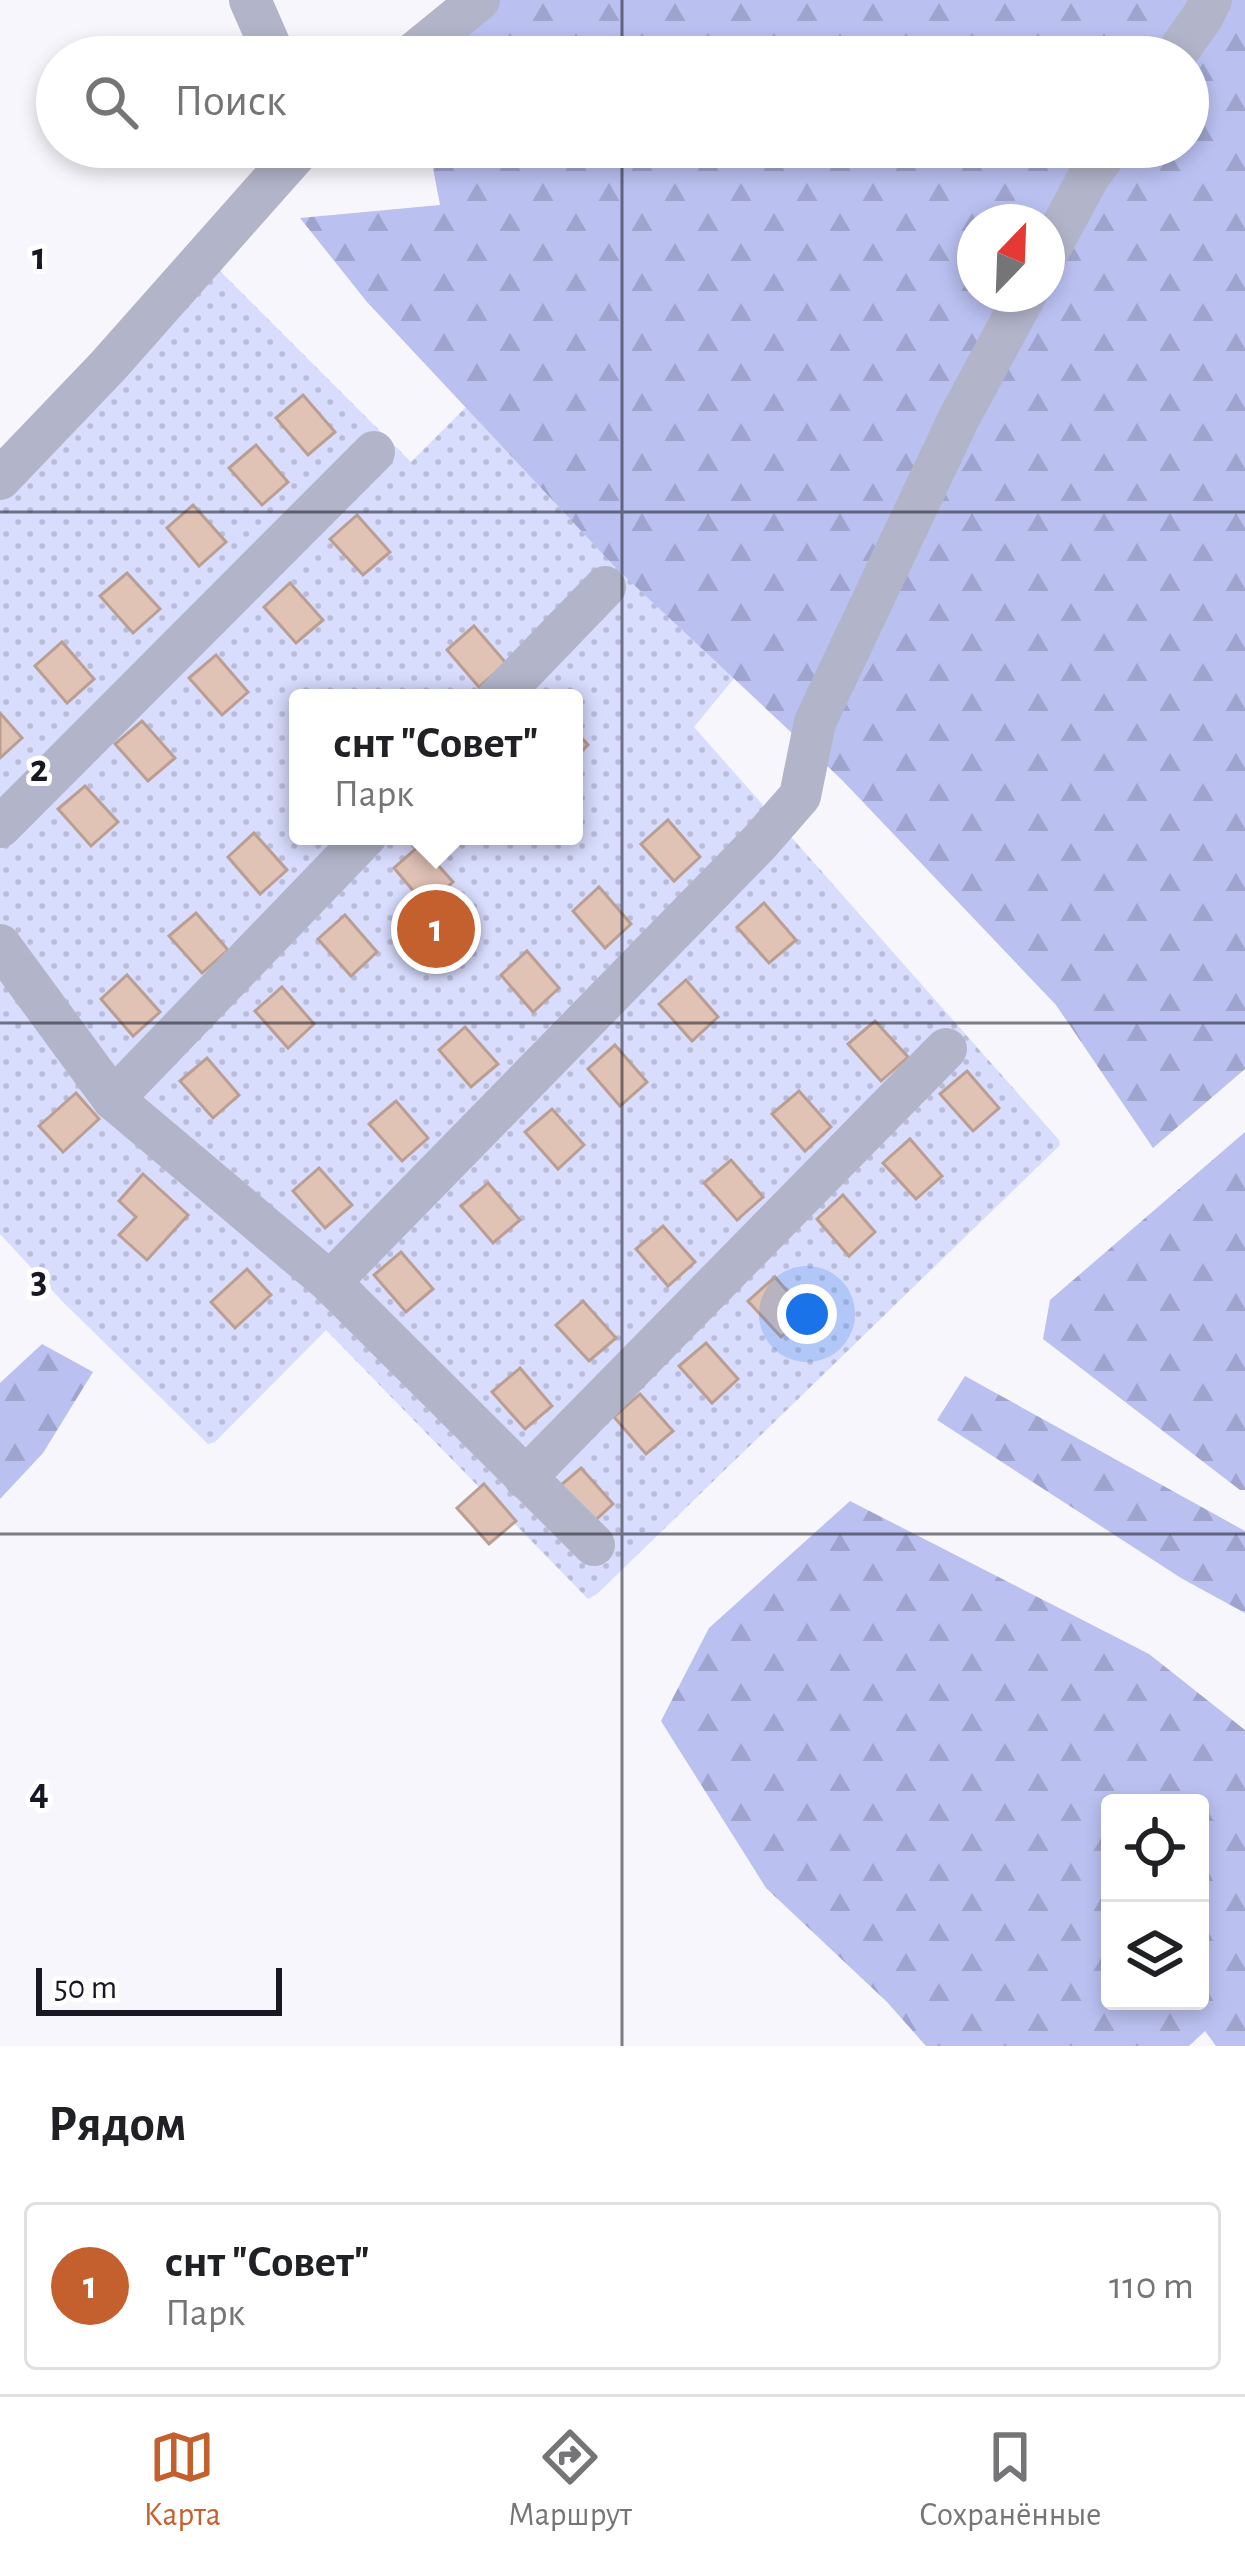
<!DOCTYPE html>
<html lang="ru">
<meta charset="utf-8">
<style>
body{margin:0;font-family:"Alegreya Sans",sans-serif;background:#f6f6f6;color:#202124}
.controls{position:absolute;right:36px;bottom:36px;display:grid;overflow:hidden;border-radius:12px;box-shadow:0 6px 18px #0003}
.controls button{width:108px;height:108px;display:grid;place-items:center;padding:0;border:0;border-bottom:3px solid #e0e0e0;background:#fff;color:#202124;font:60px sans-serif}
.compass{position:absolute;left:957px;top:204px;width:108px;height:108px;border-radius:50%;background:#fff;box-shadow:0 6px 18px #0003;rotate:23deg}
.scale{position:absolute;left:36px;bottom:30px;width:246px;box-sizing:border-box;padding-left:12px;border:6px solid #171822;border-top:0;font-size:33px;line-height:42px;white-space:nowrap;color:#171822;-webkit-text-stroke:9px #fff;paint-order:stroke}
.you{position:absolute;left:807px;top:1314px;width:42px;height:42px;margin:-30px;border:9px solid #fff;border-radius:50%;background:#1a73e8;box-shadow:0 0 0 18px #1a73e833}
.badge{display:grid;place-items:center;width:78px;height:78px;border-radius:50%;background:#c45f2e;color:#fff;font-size:39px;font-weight:700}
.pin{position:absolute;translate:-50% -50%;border:6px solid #fff;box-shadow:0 3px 12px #0006}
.popup{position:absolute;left:289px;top:689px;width:294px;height:156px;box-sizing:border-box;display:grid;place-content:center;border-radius:12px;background:#fff;filter:drop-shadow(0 3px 9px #0005);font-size:39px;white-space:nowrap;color:#757577}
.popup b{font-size:45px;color:#202124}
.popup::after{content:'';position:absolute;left:50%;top:100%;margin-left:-24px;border:24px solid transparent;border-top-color:#fff}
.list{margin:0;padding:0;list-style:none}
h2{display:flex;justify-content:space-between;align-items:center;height:156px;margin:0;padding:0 48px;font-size:51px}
h2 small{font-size:39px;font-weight:400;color:#757577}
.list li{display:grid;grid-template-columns:78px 1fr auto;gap:36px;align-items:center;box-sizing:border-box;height:168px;margin:0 24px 24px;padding:0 24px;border:3px solid #e0e0e0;border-radius:12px}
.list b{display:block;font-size:45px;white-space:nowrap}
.list p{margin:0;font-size:39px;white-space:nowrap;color:#757577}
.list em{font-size:39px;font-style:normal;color:#757577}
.icon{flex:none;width:66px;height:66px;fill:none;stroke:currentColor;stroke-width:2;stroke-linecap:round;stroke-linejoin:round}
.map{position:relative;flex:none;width:1245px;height:2046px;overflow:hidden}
.search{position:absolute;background:#fff;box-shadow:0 6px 18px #0003;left:36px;right:36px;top:36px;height:132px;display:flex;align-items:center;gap:30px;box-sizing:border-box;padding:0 42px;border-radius:66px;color:#757577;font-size:45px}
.sheet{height:348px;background:#fff}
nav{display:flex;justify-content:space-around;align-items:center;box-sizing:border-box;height:168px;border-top:3px solid #e0e0e0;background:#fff;font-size:33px;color:#757577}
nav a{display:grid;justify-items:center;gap:6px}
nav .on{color:#c45f2e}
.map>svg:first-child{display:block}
</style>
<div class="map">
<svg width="1245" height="2046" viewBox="0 0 1245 2046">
<defs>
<pattern id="grass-dots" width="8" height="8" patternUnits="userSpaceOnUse" patternTransform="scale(3)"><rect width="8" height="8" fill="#d8dcfd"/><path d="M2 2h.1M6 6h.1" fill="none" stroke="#b9bcd9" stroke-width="1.8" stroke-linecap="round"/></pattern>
<pattern id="forest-firs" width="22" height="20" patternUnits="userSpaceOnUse" patternTransform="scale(3)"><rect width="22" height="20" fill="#bac0f0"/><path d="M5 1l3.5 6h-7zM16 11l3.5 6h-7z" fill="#9fa4ce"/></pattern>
</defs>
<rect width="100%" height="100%" fill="#f6f6fc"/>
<path fill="url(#grass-dots)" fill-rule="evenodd" d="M204 255 411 462 600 273 873 509 694 727 1059 1140 1060 1145 597 1594 588 1599 326 1330 215 1442 208 1444 63 1302 0 1234V456ZM298 698H574V836H298Z"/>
<g fill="url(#forest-firs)" fill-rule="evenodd">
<path d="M457 0H1245V1069L1153 1148 1056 1005 842 780 616 568 367 302 300 218 440 205 429 147H1188V57H427ZM975 222H1047V294H975Z"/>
<path d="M1245 1132V1490H1240L1043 1339 1050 1300Z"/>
<path d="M42 1344 93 1372 43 1453 0 1499V1383Z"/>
<path d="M965 1376 1245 1531V1613L1181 1578 937 1420Z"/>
<path d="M850 1501 1149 1654 1245 1730V2046H1216L1205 2031 1189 2046H926L887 2002 766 1888 661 1721 709 1628ZM1200 1803V2001H1110V1803Z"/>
</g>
<g fill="#e1c3b6" stroke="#bb9e92" stroke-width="3">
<path d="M303 395 335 432 308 455 276 418Z"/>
<path d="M256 445 288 482 262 505 229 468Z"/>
<path d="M193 505 226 542 199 566 167 528Z"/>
<path d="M357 515 390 552 363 575 330 539Z"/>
<path d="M127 573 160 609 133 633 100 596Z"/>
<path d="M290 583 323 620 296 643 264 607Z"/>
<path d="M474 626 506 663 479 687 447 650Z"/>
<path d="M62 642 94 679 67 703 35 666Z"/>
<path d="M216 655 248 692 222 715 189 678Z"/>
<path d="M0 713 22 738 0 758Z"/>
<path d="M142 721 175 758 148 781 115 744Z"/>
<path d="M574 729 588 745 574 758Z"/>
<path d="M85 786 118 822 91 846 58 809Z"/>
<path d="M668 820 700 857 674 881 641 844Z"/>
<path d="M254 833 287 870 260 894 228 857Z"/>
<path d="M420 845 453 882 426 906 394 868Z"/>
<path d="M599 887 631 924 605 948 573 911Z"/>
<path d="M764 903 796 940 769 963 737 927Z"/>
<path d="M196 913 228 950 202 973 169 936Z"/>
<path d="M345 915 377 952 351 976 318 939Z"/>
<path d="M527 951 559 988 533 1012 501 975Z"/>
<path d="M127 975 160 1012 133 1036 101 999Z"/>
<path d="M686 980 718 1017 692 1041 659 1004Z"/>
<path d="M282 987 314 1024 288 1048 255 1011Z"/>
<path d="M875 1021 908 1057 881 1081 848 1044Z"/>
<path d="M465 1027 498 1064 471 1087 439 1050Z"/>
<path d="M615 1045 647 1082 620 1106 588 1069Z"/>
<path d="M207 1058 239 1095 213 1118 180 1081Z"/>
<path d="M967 1071 999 1108 973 1131 940 1094Z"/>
<path d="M799 1091 831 1127 805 1151 772 1114Z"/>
<path d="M76 1093 99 1119 63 1152 39 1126Z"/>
<path d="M396 1101 428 1138 402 1161 369 1124Z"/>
<path d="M552 1109 584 1145 558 1169 525 1132Z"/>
<path d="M910 1139 942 1176 916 1199 883 1163Z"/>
<path d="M731 1160 763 1197 737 1220 704 1183Z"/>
<path d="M319 1168 352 1205 325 1228 293 1191Z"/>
<path d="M143 1174 188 1215 147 1260 119 1235 136 1217 119 1201Z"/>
<path d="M488 1183 520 1220 493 1243 461 1206Z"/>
<path d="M843 1195 875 1232 849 1256 817 1219Z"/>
<path d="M663 1226 695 1262 668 1286 636 1249Z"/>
<path d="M401 1252 433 1289 406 1312 374 1275Z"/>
<path d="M247 1269 271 1295 235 1328 211 1302Z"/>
<path d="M775 1277 807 1314 781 1337 748 1301Z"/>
<path d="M583 1301 616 1338 589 1361 556 1325Z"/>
<path d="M706 1343 738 1379 712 1403 679 1366Z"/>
<path d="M520 1368 552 1406 525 1429 492 1392Z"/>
<path d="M640 1394 673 1431 646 1454 614 1417Z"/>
<path d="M581 1468 613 1504 587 1528 554 1491Z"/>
<path d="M484 1484 516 1521 489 1544 457 1508Z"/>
</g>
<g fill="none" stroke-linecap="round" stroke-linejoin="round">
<g stroke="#b2b5ca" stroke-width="42">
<path d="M250 0 275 57"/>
<path d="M409 57 479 0"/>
<path d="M1174 57 1203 16 1211 0"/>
<path d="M1047 254 1088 178 1110 147"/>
<path d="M0 479 108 366 302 147"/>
<path d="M498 698 605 587"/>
<path d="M0 827 374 452"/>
<path d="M0 945 113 1099 330 1282 594 1545"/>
<path d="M113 1099 366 836"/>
<path d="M330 1282 759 843 800 796 815 722 959 418 1026 294"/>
<path d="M525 1478 946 1049"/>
</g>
</g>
<path fill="none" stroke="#171822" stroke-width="3" stroke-opacity="0.55" d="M622 0V57M622 147V2046M0 512H1245M0 1023H1245M0 1534H1245"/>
<g font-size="39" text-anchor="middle" font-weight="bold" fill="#171822" stroke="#fff" stroke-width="10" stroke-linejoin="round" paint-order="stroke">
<text x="39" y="269">1</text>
<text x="39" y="781">2</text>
<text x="39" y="1292">3</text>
<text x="39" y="1804">4</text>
</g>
</svg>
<div class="controls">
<button><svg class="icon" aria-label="locate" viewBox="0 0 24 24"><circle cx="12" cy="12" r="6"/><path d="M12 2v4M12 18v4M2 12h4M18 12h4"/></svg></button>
<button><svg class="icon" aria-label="layers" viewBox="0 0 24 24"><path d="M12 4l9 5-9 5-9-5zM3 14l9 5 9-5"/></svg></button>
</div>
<svg class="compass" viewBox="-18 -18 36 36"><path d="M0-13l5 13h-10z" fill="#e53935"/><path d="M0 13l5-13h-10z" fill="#757577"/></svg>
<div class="scale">50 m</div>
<div class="you"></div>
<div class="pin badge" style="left:436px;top:929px">1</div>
<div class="popup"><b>снт &quot;Совет&quot;</b>Парк</div>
<div class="search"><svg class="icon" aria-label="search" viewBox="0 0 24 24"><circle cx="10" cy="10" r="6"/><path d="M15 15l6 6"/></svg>Поиск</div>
</div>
<section class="sheet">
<h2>Рядом<small></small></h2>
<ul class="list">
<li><span class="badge">1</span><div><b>снт &quot;Совет&quot;</b><p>Парк</p></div><em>110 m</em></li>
</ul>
</section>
<nav>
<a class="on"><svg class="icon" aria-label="map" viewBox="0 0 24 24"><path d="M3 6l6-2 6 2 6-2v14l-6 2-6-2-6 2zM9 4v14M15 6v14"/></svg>Карта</a>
<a><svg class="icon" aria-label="directions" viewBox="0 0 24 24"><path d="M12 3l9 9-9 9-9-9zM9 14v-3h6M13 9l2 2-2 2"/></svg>Маршрут</a>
<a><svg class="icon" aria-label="saved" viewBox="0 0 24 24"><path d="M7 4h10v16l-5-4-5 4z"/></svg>Сохранённые</a>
</nav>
